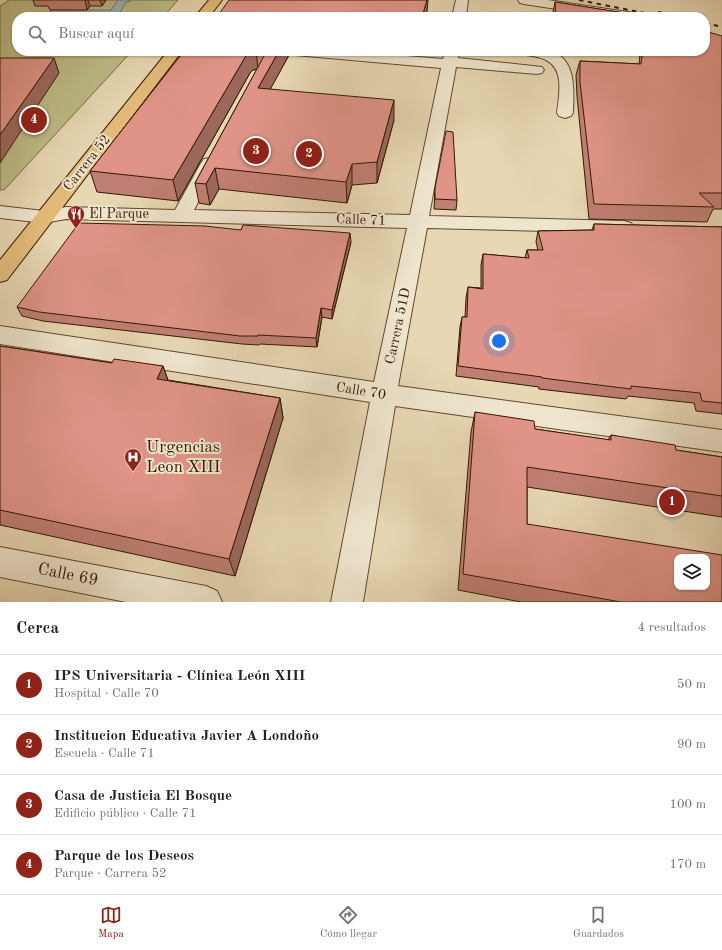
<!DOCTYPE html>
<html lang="es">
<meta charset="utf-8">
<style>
body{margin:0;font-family:"Old Standard TT",serif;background:#f2f2f2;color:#222}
.controls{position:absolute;right:12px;bottom:12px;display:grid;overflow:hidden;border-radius:8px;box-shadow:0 1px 3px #0004}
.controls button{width:36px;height:36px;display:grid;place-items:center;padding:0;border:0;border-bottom:1px solid #e0e0e0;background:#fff;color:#222;font:20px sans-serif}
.you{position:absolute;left:499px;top:341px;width:14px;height:14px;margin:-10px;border:3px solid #fff;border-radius:50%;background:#1a73e8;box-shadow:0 0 0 6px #1a73e833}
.badge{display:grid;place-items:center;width:26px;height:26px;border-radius:50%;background:#8f2418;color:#fff;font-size:13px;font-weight:700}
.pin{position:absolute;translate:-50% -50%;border:2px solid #fff;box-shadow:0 1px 4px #0006}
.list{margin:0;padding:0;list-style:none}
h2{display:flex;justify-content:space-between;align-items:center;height:52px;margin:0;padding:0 16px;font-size:17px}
h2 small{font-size:13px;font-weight:400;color:#767676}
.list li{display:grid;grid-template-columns:26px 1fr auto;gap:12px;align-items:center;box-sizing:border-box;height:60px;padding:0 16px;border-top:1px solid #e0e0e0}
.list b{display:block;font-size:15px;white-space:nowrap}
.list p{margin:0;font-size:13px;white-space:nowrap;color:#767676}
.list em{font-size:13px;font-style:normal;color:#767676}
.icon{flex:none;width:22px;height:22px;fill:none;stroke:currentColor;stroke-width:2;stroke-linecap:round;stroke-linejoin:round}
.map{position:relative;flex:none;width:722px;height:602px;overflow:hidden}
.search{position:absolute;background:#fff;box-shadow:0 1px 3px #0004;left:12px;right:12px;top:12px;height:44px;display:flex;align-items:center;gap:10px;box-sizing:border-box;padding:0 14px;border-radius:16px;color:#767676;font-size:15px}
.sheet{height:292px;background:#fff}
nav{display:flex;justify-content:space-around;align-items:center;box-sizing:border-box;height:56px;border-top:1px solid #e0e0e0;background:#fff;font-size:11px;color:#767676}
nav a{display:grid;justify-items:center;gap:2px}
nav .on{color:#8f2418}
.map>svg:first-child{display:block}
</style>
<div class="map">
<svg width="722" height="602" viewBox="0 0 722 602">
<rect width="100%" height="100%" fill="#e7d7b3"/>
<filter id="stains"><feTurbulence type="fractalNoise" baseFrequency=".005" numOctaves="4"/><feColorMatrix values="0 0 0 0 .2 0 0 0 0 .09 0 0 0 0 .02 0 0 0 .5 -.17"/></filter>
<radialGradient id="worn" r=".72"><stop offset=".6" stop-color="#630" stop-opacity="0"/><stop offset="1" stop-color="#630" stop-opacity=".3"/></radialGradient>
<path fill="#bdbc87" stroke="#796a44" d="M9 0H178L163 17H17V51H132L4 190H0V6Z"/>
<path fill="#9ab7b6" stroke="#72776d" d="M118 0H130L129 2H126L118 16H47L51 10H111Z"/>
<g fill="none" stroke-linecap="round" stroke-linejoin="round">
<path stroke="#68685b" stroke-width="1" d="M51 17 54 14H113L115 17"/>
<g stroke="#62482d" stroke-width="2">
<g id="minor">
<path d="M456 0H468L466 17H452Z"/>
<path d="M518 0H548L634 13 639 14 641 17H609L524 4 520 3Z"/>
<path d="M288 51H346L443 59 445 51H459L458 58 542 67 544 70 542 73 537 74 456 67 429 216 624 221 631 223 634 227 631 231 624 233 427 228 398 386 722 430V452L395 406 363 602H331L370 402 0 344V326L374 382 407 228 66 219 44 223 0 218V206L44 211 66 207 175 210 201 163 204 159 210 158 216 159 219 163 194 210 410 215 441 68 295 55 290 54Z"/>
<path d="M519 51C528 51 538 50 547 51 577 55 574 91 573 113L571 116 565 118 559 116 557 113C559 96 565 69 546 60 538 56 529 56 521 54Z"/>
<path d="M0 547 206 586 217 591 222 602H126L0 577Z"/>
</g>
</g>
<g stroke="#351800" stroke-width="2">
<g id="major">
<path d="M209 0H222L209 17H195Z"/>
<path d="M168 51H182L7 280 0 282V260Z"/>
</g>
</g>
<use href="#minor" fill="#efe5ce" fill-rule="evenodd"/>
<use href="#major" fill="#e4bc7a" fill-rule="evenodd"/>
<g stroke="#351800" stroke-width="2" stroke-dasharray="4.5 4.5" stroke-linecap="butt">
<path d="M579 0 664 17"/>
<path d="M658 12 680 17"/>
<path d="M705 23 722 27"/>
</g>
</g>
<g fill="#c07f74" stroke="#351800">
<path d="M33 0H106L102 6H90L87 10H50L48 6H35Z"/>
<path d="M555 2 648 17H552Z"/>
<path d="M722 36V209H713L707 222 589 219 577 96 576 75 580 61 639 64 640 54 622 51H705Z"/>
<path d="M184 51H288L289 55 270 89 394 120 377 183 352 185 347 203 219 189 210 205 199 203 195 183 257 69 253 70 250 73 178 201 97 192 90 171Z"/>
<path d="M364 51H417L415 55Z"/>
<path d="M435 188 457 200 456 210 434 209Z"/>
<path d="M594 224 722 227V414L696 411 694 403 628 396 626 399 539 389V387L456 376 460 327 462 317H465L466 298 468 287 481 288V265L483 254 525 258 527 250H538L536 242 538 231 592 230Z"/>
<path d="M241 230 351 242 332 319 322 317 317 347 260 344 259 345 242 344 43 321 22 316 17 307Z"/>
<path d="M0 346 112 363 163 366 168 380 280 398 283 418 235 576 0 525Z"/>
<path d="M475 412 535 429 608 440 611 435 676 450 722 457V517L527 487V524L722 602H521L458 590 471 432Z"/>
</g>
<g fill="#9c685e" stroke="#351800">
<path d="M85 0H88L90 6 87 10Z"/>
<path d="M100 0H106L102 6Z"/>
<path d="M427 0H428L427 13 426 17H422Z"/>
<path d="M250 51H256L258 69 253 70 250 73 178 201 173 180 247 54Z"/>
<path d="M279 51H288L289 55 260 108 258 88Z"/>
<path d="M54 58 59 73 0 163V135Z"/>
<path d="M394 100V120L377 183V162Z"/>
<path d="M352 164V185L347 203 346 182Z"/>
<path d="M215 168 219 189 210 205 206 184Z"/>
<path d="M350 233 351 242 332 319V310Z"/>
<path d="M321 308 322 317 317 347 316 338Z"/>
<path d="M163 366 170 387 157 379Z"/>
<path d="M280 398 283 418 235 576 229 559Z"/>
</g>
<g fill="#df9487" stroke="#351800" fill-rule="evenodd">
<path d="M229 0H427L422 17H217Z"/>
<path d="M555 2 644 16 648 17H556Z"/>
<path d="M705 31 722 36V193H699L714 207 594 204 580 82V61L641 64 643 51H705Z"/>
<path d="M184 51H250L247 54 173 180 90 171Z"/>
<path d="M261 51H279L258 88 394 100 377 162 352 164 346 182 215 168 206 184 195 183 264 56 262 51Z"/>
<path d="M0 58H54L0 135Z"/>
<path d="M446 131 453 132 457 200 435 199V188Z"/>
<path d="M79 223 205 226 241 230 243 225 350 233 332 310 321 308 316 338 258 335V336H240L39 312 17 307Z"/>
<path d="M594 224 722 227V403L702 401 700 393 631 386V389L542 378V377L458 366 462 317H467L468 287 483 289V254L529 258 527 250H543L538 231 594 230Z"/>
<path d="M0 346 112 363 114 359 163 366 157 379 280 398 229 559 0 510Z"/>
<path d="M475 412 534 421 535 429 611 440V435L675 445 676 450 722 457V496L527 467V524L722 555V602H621L463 574ZM677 557H707V587H677Z"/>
</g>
<defs>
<g id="restaurant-pin" transform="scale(0.9)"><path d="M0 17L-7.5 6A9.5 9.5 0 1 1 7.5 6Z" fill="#8f2418" stroke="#efe5ce"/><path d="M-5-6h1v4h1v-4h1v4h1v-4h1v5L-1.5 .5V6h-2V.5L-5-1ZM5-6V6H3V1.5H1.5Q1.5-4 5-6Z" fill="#fff"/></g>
<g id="hospital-pin" transform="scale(0.9)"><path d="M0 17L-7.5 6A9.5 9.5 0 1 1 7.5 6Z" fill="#8f2418" stroke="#efe5ce"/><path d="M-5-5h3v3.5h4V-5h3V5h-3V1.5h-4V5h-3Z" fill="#fff"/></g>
</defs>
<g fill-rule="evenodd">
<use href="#restaurant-pin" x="76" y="214"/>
<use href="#hospital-pin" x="133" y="457"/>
</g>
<g text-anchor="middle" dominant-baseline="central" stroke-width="4" stroke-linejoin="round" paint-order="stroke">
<g font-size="14" fill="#351800" stroke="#efe5ce">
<text transform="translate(87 163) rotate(-52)">Carrera 52</text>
<text transform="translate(361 220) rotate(2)">Calle 71</text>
<text transform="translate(398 326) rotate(-78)">Carrera 51D</text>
<text transform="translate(361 391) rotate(9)">Calle 70</text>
</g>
<g font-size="14" fill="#351800" stroke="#efe5ce" text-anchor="start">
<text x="89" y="214">El Parque</text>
</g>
<g font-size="17" fill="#351800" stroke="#efe5ce" text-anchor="start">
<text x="146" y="447">Urgencias<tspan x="146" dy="20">Leon XIII</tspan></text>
</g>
<g font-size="17" fill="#351800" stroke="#efe5ce">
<text transform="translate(68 575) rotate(11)">Calle 69</text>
</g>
</g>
<rect width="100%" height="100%" filter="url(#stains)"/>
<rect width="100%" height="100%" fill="url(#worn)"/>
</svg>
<div class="controls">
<button><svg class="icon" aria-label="layers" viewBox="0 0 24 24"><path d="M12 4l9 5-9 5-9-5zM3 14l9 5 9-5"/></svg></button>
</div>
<div class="you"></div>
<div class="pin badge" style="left:672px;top:502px">1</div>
<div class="pin badge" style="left:309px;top:154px">2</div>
<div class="pin badge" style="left:256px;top:151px">3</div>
<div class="pin badge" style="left:34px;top:120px">4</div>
<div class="search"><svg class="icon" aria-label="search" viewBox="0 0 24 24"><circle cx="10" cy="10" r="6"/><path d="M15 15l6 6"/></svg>Buscar aquí</div>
</div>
<section class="sheet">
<h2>Cerca<small>4 resultados</small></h2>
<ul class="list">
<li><span class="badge">1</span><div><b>IPS Universitaria - Clínica León XIII</b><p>Hospital · Calle 70</p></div><em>50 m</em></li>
<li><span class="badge">2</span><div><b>Institucion Educativa Javier A Londoño</b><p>Escuela · Calle 71</p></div><em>90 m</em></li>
<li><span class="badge">3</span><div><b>Casa de Justicia El Bosque</b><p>Edificio público · Calle 71</p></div><em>100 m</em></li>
<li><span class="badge">4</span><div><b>Parque de los Deseos</b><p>Parque · Carrera 52</p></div><em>170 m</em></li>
</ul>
</section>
<nav>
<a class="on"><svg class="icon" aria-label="map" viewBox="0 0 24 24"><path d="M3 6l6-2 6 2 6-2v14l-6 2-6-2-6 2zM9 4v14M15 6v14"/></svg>Mapa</a>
<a><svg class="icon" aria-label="directions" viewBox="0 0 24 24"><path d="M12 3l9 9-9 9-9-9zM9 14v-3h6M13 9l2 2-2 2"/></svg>Cómo llegar</a>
<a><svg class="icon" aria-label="saved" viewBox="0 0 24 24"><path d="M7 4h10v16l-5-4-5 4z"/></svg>Guardados</a>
</nav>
